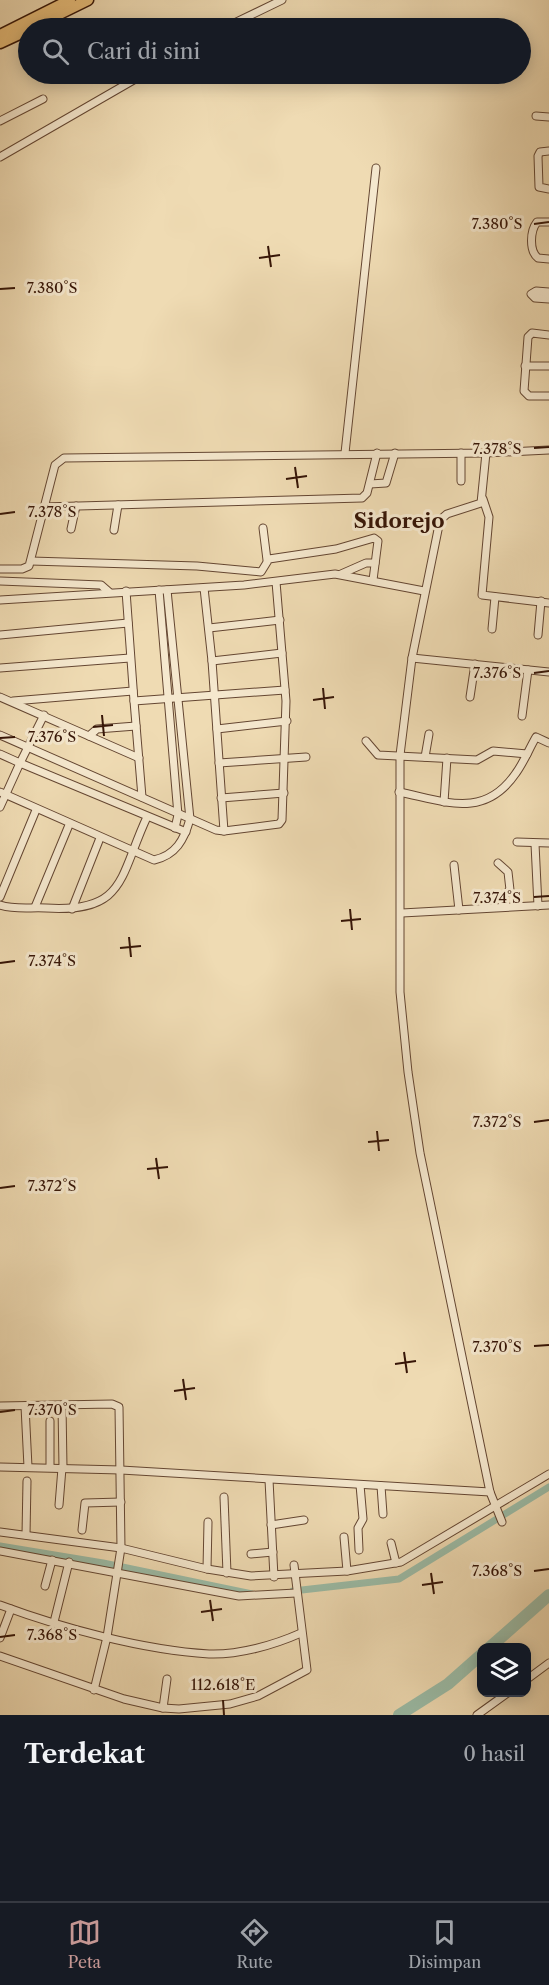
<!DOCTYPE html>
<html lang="id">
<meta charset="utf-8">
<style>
body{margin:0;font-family:"Libre Caslon Text",serif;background:#242831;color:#f1f3f6}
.controls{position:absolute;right:18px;bottom:18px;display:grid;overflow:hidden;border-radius:12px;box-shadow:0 3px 15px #0003}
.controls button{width:54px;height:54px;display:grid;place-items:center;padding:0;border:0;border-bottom:2px solid #363941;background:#171b24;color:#f1f3f6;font:30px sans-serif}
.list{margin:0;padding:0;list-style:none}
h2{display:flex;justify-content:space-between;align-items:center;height:78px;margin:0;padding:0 24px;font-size:26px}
h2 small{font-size:20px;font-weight:400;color:#9ea1a6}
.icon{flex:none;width:33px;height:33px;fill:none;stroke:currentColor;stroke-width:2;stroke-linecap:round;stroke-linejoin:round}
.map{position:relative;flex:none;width:549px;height:1715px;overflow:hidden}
.search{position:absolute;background:#171b24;box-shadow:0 3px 15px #0003;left:18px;right:18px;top:18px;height:66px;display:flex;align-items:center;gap:15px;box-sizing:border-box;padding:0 21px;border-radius:33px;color:#9ea1a6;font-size:22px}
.sheet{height:186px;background:#171b24}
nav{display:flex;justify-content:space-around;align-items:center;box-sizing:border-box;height:84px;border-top:2px solid #363941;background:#171b24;font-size:16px;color:#9ea1a6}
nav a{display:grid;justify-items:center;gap:3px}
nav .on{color:#c59692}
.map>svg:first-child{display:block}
</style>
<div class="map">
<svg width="549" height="1715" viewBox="0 0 549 1715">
<rect width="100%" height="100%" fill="#efdbb3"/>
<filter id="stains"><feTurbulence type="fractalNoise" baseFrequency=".00333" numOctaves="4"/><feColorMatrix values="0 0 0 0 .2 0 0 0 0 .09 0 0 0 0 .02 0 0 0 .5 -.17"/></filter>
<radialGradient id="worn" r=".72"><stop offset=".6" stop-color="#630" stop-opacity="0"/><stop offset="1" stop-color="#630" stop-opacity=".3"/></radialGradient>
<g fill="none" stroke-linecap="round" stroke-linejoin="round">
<g stroke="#9bbca7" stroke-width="7">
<path d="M0 1546 103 1563 252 1594"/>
<path d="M293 1591 399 1579 549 1487"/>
</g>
<g stroke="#9bbca7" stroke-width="12">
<path d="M489 1648 549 1595"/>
<path d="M399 1715 448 1684 482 1654"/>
</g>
<g stroke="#644632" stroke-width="9">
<g id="minor">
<path d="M224 28 282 0"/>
<path d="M536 116 549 117"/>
<path d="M0 121 43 99"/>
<path d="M549 151 540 152 538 156 539 187 549 189"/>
<path d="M0 157 144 74"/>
<path d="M549 222H537C530 231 529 251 538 258L549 259"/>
<path d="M549 292 536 291 531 294 535 298 549 299"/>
<path d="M549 335 532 333 528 337 524 391 529 396H549"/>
<path d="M525 366H549"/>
<path d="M345 453 376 168"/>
<path d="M461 453V481"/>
<path d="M486 453 481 503 447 514 440 520 412 658 400 755V992L408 1072 420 1153 490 1492 502 1522"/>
<path d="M370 484 386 483 395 453"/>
<path d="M483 499 489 517 482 595 549 603"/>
<path d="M43 507 362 498 367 493 377 453"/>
<path d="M263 528 267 560"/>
<path d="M71 529 76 506"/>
<path d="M114 530 118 505"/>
<path d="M31 561 197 566 261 572 269 559 336 549 374 538 378 541 373 580"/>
<path d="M0 569H22L29 566 55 465 64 458 486 453 549 450"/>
<path d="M341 574 366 563H375"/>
<path d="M0 581 101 585 109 592"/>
<path d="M204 588 212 661 224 831"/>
<path d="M159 590 178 815 175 828"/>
<path d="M126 591 134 701"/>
<path d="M0 600 244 585 335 574 424 591"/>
<path d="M209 628 280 620"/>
<path d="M492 629 495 597"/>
<path d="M0 635 128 623"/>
<path d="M538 635 541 601"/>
<path d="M412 658 549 672"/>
<path d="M212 661 282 653"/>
<path d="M0 668 130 658"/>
<path d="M0 697 139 758"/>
<path d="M470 697 475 664"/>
<path d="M13 701 133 691"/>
<path d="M522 716 528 670"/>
<path d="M217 729 287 721"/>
<path d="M0 735 216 830 224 831 279 824 282 820 286 701 276 582"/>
<path d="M89 736 97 729 136 726"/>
<path d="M366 741 378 755 477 760 493 751 527 754"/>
<path d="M0 754 20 763 44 715"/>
<path d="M425 757 429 734"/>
<path d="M219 763 306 757"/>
<path d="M0 792 154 860C176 855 184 840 190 819L167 590"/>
<path d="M399 792C444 801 484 820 516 773 524 762 529 749 536 737L549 743"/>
<path d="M142 797 134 701 285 690"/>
<path d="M221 798 284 793"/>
<path d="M444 802 447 758"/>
<path d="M0 807 20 763 186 832"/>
<path d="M517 842 549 843"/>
<path d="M535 844 538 906"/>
<path d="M498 863 508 872 510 890 503 896V907"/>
<path d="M454 865 459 910"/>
<path d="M0 897 36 810"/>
<path d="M0 905C15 910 31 907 46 908 126 913 119 877 147 817"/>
<path d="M35 907 69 825"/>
<path d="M72 909 100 838"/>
<path d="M402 913 549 905"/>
<path d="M62 1405 63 1468"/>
<path d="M0 1406 112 1404 119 1407 121 1548 107 1637 94 1690"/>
<path d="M25 1406 28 1467"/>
<path d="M50 1421V1467"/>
<path d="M0 1467 121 1470 490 1492"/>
<path d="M269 1480 274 1577"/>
<path d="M381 1486 383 1514"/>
<path d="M224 1497 227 1573"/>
<path d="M59 1505 62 1468"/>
<path d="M271 1525 304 1520"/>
<path d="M82 1530 85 1503 121 1502"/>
<path d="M0 1532 121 1548 207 1569 251 1576 347 1571 401 1562 549 1474"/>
<path d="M26 1535 27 1481"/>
<path d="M344 1537 347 1571"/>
<path d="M391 1543 396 1563"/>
<path d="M359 1550 358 1528 363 1519 360 1485"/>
<path d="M0 1551 239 1596 296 1593"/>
<path d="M251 1554 273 1552"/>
<path d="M207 1569 208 1522"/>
<path d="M45 1586 52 1560"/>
<path d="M0 1605C62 1628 143 1650 209 1654 239 1655 274 1645 301 1633"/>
<path d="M54 1622 69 1562"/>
<path d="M0 1638 11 1609"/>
<path d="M0 1656 124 1699 163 1708 179 1709 230 1704 258 1696 307 1670 294 1565"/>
<path d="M526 1680 549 1663"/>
<path d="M163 1708 167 1679"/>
<path d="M477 1715 509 1692"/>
</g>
</g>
<g stroke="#361507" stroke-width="13">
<g id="trunk">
<path d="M31 28 88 0"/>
<path d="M0 35 70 0"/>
<path d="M0 43 28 30"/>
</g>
</g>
<use href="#minor" stroke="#f5e8ce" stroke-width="7"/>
<use href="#trunk" stroke="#e8be7a" stroke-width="10"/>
</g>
<path fill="none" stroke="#361507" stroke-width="2" d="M534 224 549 222M268 246 271 267M259 258 280 255M0 289 15 288M534 448 549 447M295 467 298 488M286 479 307 476M0 514 15 512M534 673 549 671M323 688 325 709M313 700 334 697M102 715 104 736M93 727 113 725M0 738 15 737M534 897 549 896M350 909 352 930M341 921 361 919M129 937 131 957M120 948 141 946M0 963 15 961M534 1122 549 1120M377 1131 379 1151M368 1142 389 1140M156 1158 159 1179M147 1169 168 1167M0 1188 15 1186M534 1346 549 1345M404 1352 407 1373M395 1364 416 1361M183 1379 186 1400M174 1391 195 1388M0 1412 15 1410M534 1571 549 1569M431 1573 434 1594M422 1585 443 1582M210 1600 213 1621M201 1612 222 1609M0 1637 15 1635M223 1700 224 1715"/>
<g text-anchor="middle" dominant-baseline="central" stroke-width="6" stroke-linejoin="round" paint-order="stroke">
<g font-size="21" font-weight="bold" fill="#361507" stroke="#f5e8ce">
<text x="399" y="520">Sidorejo</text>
</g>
</g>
<g font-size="15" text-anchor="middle" fill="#361507" stroke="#f5e8ce" stroke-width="6" stroke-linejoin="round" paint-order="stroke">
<text x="497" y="229">7.380°S</text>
<text x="52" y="293">7.380°S</text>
<text x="497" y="454">7.378°S</text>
<text x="52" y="517">7.378°S</text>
<text x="497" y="678">7.376°S</text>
<text x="52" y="742">7.376°S</text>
<text x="497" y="903">7.374°S</text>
<text x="52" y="966">7.374°S</text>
<text x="497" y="1127">7.372°S</text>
<text x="52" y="1191">7.372°S</text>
<text x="497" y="1352">7.370°S</text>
<text x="52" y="1415">7.370°S</text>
<text x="497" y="1576">7.368°S</text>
<text x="52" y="1640">7.368°S</text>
<text x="223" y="1690">112.618°E</text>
</g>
<rect width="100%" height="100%" filter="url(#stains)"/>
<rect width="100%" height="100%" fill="url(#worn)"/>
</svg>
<div class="controls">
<button><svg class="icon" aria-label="layers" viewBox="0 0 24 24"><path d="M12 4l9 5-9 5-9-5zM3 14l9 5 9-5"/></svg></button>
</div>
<div class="search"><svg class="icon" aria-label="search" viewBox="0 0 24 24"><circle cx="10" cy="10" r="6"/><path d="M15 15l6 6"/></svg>Cari di sini</div>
</div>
<section class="sheet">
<h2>Terdekat<small>0 hasil</small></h2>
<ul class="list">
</ul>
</section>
<nav>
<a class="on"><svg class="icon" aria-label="map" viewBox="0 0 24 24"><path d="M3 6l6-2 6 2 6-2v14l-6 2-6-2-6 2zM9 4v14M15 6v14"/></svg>Peta</a>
<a><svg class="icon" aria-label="directions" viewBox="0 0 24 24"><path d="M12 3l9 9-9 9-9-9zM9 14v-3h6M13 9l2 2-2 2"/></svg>Rute</a>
<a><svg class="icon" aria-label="saved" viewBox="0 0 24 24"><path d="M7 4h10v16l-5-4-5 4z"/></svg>Disimpan</a>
</nav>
